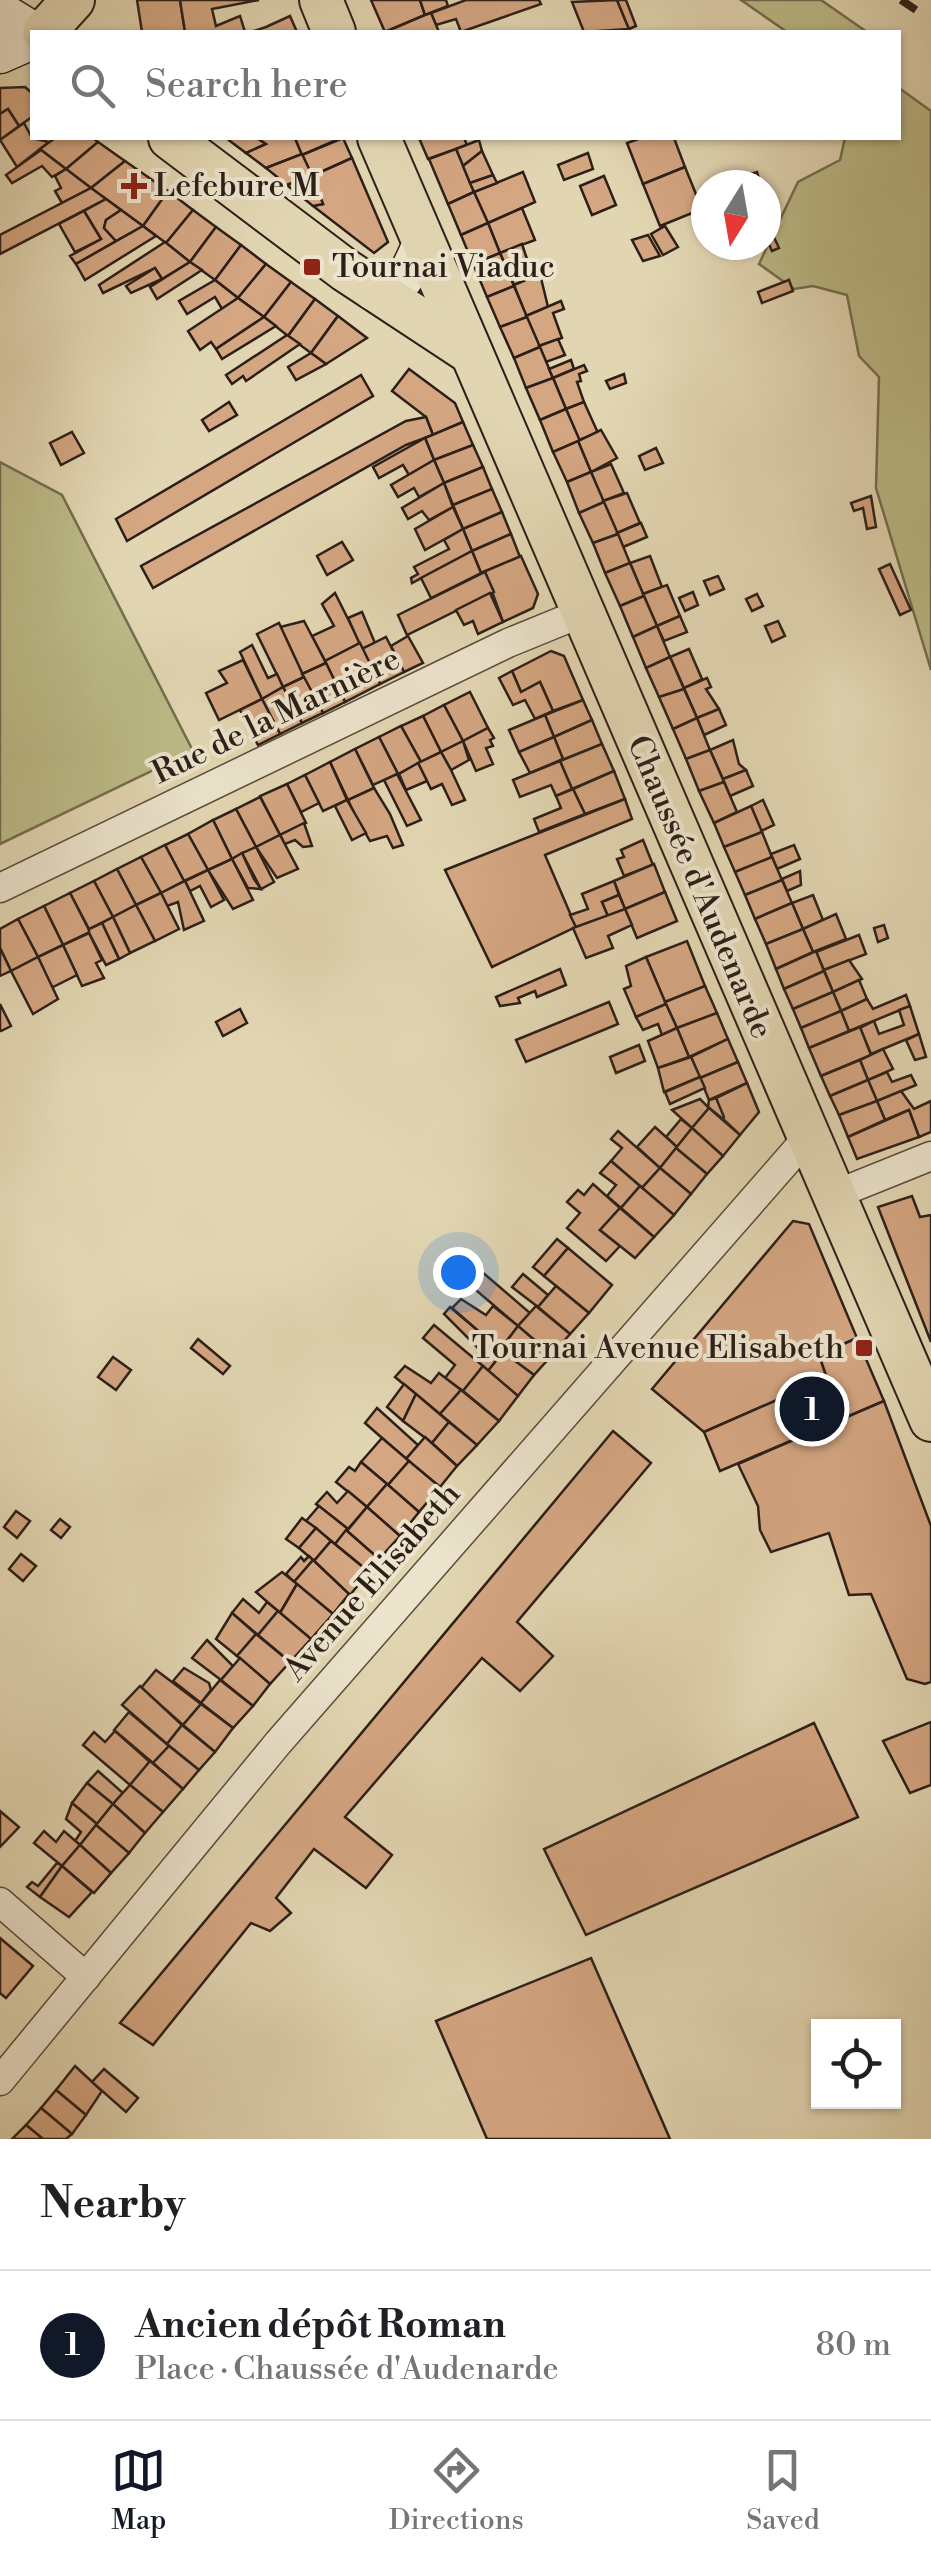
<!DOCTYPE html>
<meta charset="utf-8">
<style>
body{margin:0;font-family:"Libre Bodoni",serif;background:#f2f2f2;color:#202124}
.controls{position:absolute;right:30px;bottom:30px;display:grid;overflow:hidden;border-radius:0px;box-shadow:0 2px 8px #0004}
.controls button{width:90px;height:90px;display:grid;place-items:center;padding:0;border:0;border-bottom:2px solid #e0e0e0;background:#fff;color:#202124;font:50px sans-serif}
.compass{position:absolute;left:691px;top:170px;width:90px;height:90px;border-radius:50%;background:#fff;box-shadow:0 2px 8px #0004;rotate:191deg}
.you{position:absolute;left:458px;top:1272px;width:35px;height:35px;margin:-25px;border:8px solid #fff;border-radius:50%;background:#1a73e8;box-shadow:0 0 0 15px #1a73e833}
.badge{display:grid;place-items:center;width:65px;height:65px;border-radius:50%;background:#111827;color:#fff;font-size:32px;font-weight:700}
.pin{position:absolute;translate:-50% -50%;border:5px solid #fff;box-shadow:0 2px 10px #0006}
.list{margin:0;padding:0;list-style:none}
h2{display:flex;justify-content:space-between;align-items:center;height:130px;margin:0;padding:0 40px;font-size:42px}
h2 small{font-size:32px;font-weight:400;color:#757577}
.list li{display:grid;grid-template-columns:65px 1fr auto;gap:30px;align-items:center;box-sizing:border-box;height:150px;padding:0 40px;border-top:2px solid #e0e0e0}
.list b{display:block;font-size:38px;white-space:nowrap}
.list p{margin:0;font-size:32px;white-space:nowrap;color:#757577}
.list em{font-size:32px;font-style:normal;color:#757577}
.icon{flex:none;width:55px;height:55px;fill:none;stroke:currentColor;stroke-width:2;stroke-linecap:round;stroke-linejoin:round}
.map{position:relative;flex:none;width:931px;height:2139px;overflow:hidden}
.search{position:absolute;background:#fff;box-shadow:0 2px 8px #0004;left:30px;right:30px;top:30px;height:110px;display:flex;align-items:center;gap:25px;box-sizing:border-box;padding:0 35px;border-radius:0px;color:#757577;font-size:38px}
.sheet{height:280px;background:#fff}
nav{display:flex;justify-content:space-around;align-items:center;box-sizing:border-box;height:140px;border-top:2px solid #e0e0e0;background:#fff;font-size:28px;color:#757577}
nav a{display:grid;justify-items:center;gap:5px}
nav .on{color:#111827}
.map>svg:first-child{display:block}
</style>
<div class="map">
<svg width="931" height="2139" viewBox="0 0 931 2139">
<rect width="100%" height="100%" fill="#e2d6b2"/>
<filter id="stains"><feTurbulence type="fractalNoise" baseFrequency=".002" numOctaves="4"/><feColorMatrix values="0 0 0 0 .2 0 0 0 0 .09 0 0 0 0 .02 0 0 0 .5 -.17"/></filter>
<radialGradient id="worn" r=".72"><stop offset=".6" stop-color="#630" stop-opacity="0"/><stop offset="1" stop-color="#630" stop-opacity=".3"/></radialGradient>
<g fill="#bcbb87" stroke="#746d50" stroke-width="2.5">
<path d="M741 0H821L867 32H787Z"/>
<path d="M899 88 931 111V670L876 488 879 377 859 356 847 295 813 286 794 289 759 264 798 182 840 160 845 138H898Z"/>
<path d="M0 462 62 495 193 751 0 844Z"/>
</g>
<g fill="#d4a682" stroke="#2c1f18" stroke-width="2.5">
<path d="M137 0H180L185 32H142Z"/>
<path d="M180 0H259L212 9 216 26 240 16 245 32H185Z"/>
<path d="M371 0H420L425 15 385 32Z"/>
<path d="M420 0H446L448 6 425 15Z"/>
<path d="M466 0H539L541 4 461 32 456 19 436 25 431 13Z"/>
<path d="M617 0 629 29 584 32 572 2Z"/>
<path d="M617 0H626L636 26 629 29Z"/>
<path d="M431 13 439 32H385L425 15Z"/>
<path d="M290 16 297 32H251L266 27Z"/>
<path d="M25 87 32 93V117L19 126 8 109 0 114V88Z"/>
<path d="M8 109 19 126 0 140V114Z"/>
<path d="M24 123 32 138 49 142 17 167 0 140Z"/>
<path d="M55 138H93L98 142 66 169 40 149Z"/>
<path d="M226 138H257L266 144 246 153Z"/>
<path d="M257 138H295L302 154 266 168 246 153 266 144Z"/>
<path d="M295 138H341L302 155Z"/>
<path d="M343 138 352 158 312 176 302 155Z"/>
<path d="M419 138H464L467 145 428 159Z"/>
<path d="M641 138H674L685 167 643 184 627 143Z"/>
<path d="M479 140 482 151 463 166 456 149Z"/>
<path d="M98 142 125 161 91 188 66 169Z"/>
<path d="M456 149 474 192 448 204 429 159Z"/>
<path d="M41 150 66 169 52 177 42 166 12 183 6 175Z"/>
<path d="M482 151 493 175 470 183 463 166Z"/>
<path d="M588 153 593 169 564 180 558 165Z"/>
<path d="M302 154 312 175 287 185 266 168Z"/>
<path d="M352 158 388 242 374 253 313 206 323 204 312 176Z"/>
<path d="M125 161 168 191 143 226 91 188Z"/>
<path d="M685 167 702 209 660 226 643 184Z"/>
<path d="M66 169 91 188 62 203 55 191 61 188 55 176Z"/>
<path d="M523 172 535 202 488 223 474 192Z"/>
<path d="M741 172 746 185H723L721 181Z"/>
<path d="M757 172 761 185H751L747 175Z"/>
<path d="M312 175 323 204 313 206 287 185Z"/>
<path d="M493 175 497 183 474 192 470 183Z"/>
<path d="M604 176 616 205 592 215 580 186Z"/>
<path d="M91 188 106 199 0 254V235Z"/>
<path d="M168 191 193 210 166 243 143 226Z"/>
<path d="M474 192 488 223 461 235 448 204Z"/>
<path d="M106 199 121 210 106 220 104 228 116 241 76 264 70 256 101 239 84 211Z"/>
<path d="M522 208 535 240 500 253 488 223Z"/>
<path d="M121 210 143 226 116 241 104 228 106 220Z"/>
<path d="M193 210 216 227 190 262 166 243Z"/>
<path d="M84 211 101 239 75 252 59 224Z"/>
<path d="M767 222 779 248 772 251 766 238Z"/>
<path d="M488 223 500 253 473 264 461 235Z"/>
<path d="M143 226 156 236 85 280 76 264Z"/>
<path d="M665 226 678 247 663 255 651 234Z"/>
<path d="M216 227 241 245 215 280 190 262Z"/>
<path d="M648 235 660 256 643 261 632 240Z"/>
<path d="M165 242 190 262 162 279 155 268 103 293 99 285Z"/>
<path d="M522 244 533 277 514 285 500 253Z"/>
<path d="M241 245 266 264 238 298 215 280Z"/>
<path d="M500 253 514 286 487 297 473 264Z"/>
<path d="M190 262 202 270 157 299 150 287Z"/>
<path d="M266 264 291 282 264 317 238 298Z"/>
<path d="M155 268 162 279 131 293 126 286Z"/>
<path d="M540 274 548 307 526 316 514 285Z"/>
<path d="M215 280 238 298 222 309 215 297 187 314 179 301Z"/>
<path d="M789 280 793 291 762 303 758 292Z"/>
<path d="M291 282 315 299 288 336 264 317Z"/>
<path d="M514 286 527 317 500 327 487 297Z"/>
<path d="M238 298 264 317 216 349 211 342 200 350 188 331Z"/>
<path d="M315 299 338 316 311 353 288 336Z"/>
<path d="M561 301 564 309 553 313 562 338 539 346 526 316Z"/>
<path d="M338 316 367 338 326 364 311 353Z"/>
<path d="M264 317 276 326 222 359 216 349Z"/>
<path d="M527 317 540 347 514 358 500 327Z"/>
<path d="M287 335 300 344 246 381 243 376 232 384 226 375Z"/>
<path d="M558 339 565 355 546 362 539 346Z"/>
<path d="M540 347 553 378 526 388 514 358Z"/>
<path d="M311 353 326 364 296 380 288 367Z"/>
<path d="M571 360 574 369 553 378 549 369Z"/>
<path d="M584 365 587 371 579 374 581 381 577 382 584 402 566 409 553 378Z"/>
<path d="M409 369 455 403 463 422 433 435 426 417 392 391Z"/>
<path d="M624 374 626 383 610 389 606 381Z"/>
<path d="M361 375 373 396 127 541 116 519Z"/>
<path d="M553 378 566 409 540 420 526 388Z"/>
<path d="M229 402 237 415 209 431 202 420Z"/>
<path d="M584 402 598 433 579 440 566 409Z"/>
<path d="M566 409 580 441 553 452 540 420Z"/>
<path d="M426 417 433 435 406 445 153 588 141 566 406 421Z"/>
<path d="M463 422 473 445 434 460 425 438Z"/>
<path d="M601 430 617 458 591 472 578 441Z"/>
<path d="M72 432 84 453 61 465 50 443Z"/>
<path d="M425 438 434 460 409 475 403 465 379 478 373 467Z"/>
<path d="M578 441 591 472 567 482 553 452Z"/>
<path d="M473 445 483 467 444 483 434 460Z"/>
<path d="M656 448 663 463 645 470 639 456Z"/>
<path d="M434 460 444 483 419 497 414 488 398 497 391 485Z"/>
<path d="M611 464 624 493 603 501 591 472Z"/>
<path d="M483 467 492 489 453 505 444 483Z"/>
<path d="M591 472 604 502 579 513 567 482Z"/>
<path d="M444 483 453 507 429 520 422 511 408 519 402 508Z"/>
<path d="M492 489 502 512 463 529 453 505Z"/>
<path d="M627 493 640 523 617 533 603 501Z"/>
<path d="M871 496 876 527 867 529 863 508 854 511 851 503Z"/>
<path d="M604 502 618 534 593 543 579 513Z"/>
<path d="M453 507 463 529 425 550 415 529Z"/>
<path d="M502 512 511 534 472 551 463 529Z"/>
<path d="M641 523 647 537 623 547 617 533Z"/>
<path d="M463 529 472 551 412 583 411 578 418 574 414 567 449 549 444 540Z"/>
<path d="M511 534 520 557 481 573 472 551Z"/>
<path d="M618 534 630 563 605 573 593 543Z"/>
<path d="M342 542 353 560 327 575 317 556Z"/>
<path d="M472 551 481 573 431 598 421 578Z"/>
<path d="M521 556 538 594 533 608 503 622 485 572 481 573Z"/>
<path d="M650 556 662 587 643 594 630 563Z"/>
<path d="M630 563 644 596 620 606 605 573Z"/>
<path d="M890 564 911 610 900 615 879 569Z"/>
<path d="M485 572 494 592 407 635 398 615Z"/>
<path d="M718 576 724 589 710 595 704 581Z"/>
<path d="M667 585 680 616 657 626 643 594Z"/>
<path d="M693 592 698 605 685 611 679 598Z"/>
<path d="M335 593 360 643 325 661 312 636 334 626 322 604Z"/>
<path d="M490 593 503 622 478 634 473 621 464 625 456 610Z"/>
<path d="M757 594 763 606 752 611 746 599Z"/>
<path d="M644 596 657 626 633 637 620 606Z"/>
<path d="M362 612 375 643 362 649 348 618Z"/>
<path d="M680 616 687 632 664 641 657 626Z"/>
<path d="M304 621 326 663 302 674 280 627Z"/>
<path d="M778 621 785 636 772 642 765 626Z"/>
<path d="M279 623 304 677 283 687 257 634Z"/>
<path d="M657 626 670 657 646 668 633 637Z"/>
<path d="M408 636 423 663 404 672 391 646Z"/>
<path d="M386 637 404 672 380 684 362 649Z"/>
<path d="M360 643 380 684 345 702 325 661Z"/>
<path d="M252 645 268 678 277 674 283 687 262 699 240 652Z"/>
<path d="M689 649 702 679 684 688 670 657Z"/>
<path d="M551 651 564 656 583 700 553 711 540 682 521 692 512 671Z"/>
<path d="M670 657 684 689 659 697 646 668Z"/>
<path d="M243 660 262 699 219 720 206 693 227 683 219 671Z"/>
<path d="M326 663 345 702 323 713 302 674Z"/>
<path d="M512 671 521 692 540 682 553 711 535 719 525 700 513 705 499 678Z"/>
<path d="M304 677 323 713 302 723 283 687Z"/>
<path d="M707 678 711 687 706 689 719 709 697 718 684 688Z"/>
<path d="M283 687 302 723 280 734 262 699Z"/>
<path d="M684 689 697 718 673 729 659 697Z"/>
<path d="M470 692 488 728 463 741 444 705Z"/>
<path d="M262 699 280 734 258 745 240 710Z"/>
<path d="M583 700 592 720 554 737 545 715Z"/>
<path d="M444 705 463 741 441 752 423 716Z"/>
<path d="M719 709 726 725 704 735 697 718Z"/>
<path d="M545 715 554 737 519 752 509 730Z"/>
<path d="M423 716 441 752 421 762 401 726Z"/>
<path d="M697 718 710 750 686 759 673 729Z"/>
<path d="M592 720 602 744 560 761 563 759 554 737Z"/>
<path d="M401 726 421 762 398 774 379 737Z"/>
<path d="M488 728 494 738 490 740 493 746 486 748 493 764 476 771 463 741Z"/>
<path d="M379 737 398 774 373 785 355 749Z"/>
<path d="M554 737 563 759 530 773 519 752Z"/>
<path d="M733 740 739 764 746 770 723 779 710 750Z"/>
<path d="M463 741 469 760 451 770 441 752Z"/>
<path d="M602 744 614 771 572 789 560 761Z"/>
<path d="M355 749 374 788 348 800 330 762Z"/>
<path d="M710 750 724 782 699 791 686 759Z"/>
<path d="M441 752 451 770 465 800 452 805 442 784 431 789 418 763Z"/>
<path d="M560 761 572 789 556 796 551 785 520 797 513 780Z"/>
<path d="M330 762 347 800 323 811 305 775Z"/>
<path d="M418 763 427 781 406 790 399 774Z"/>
<path d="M746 770 753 786 730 796 723 779Z"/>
<path d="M614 771 625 799 585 814 573 789Z"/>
<path d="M397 774 421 820 407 826 384 780Z"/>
<path d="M305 775 319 803 301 812 287 784Z"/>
<path d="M724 782 737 812 714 823 699 791Z"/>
<path d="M287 784 306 823 280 835 260 796Z"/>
<path d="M374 788 390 814 403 845 393 848 387 836 370 841 355 815 348 800Z"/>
<path d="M573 789 585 814 539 832 534 819 561 808 556 796Z"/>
<path d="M260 797 280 835 256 847 236 809Z"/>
<path d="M625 799 632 819 545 855 576 927 492 967 445 870Z"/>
<path d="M347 800 366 833 352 840 335 806Z"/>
<path d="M763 800 774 825 761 831 751 806Z"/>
<path d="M751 806 762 832 724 847 714 823Z"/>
<path d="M236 809 256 847 232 859 213 820Z"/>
<path d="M213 820 232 859 208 870 188 834Z"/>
<path d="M304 823 312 846 303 847 295 840 285 844 280 835Z"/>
<path d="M762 832 772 857 735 872 724 847Z"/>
<path d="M188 834 208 870 184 881 165 845Z"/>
<path d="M280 835 298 869 277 878 256 847Z"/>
<path d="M643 840 653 865 624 876 617 859 624 857 621 850Z"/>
<path d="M165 845 184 881 161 893 141 857Z"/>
<path d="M794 845 800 859 777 869 771 854Z"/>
<path d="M256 847 274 882 261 889 242 853Z"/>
<path d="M242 853 254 879 261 889 248 888 232 859Z"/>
<path d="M141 857 161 893 136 905 117 869Z"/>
<path d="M772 857 782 880 745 895 735 872Z"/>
<path d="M232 859 253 900 233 909 208 870Z"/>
<path d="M654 864 665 892 625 909 614 881Z"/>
<path d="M117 869 136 905 113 917 94 881Z"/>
<path d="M208 870 224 900 211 907 200 886 190 891 185 881Z"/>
<path d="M800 871 801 885 787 891 782 879Z"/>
<path d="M782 880 792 903 755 919 745 895Z"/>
<path d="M94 881 113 917 89 929 70 893Z"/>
<path d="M185 881 204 921 184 930 178 902 167 906 161 893Z"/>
<path d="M614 881 619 895 602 902 609 918 577 929 570 915 588 909 582 894Z"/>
<path d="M665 892 677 921 637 938 625 909Z"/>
<path d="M70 893 90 932 63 945 44 906Z"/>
<path d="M161 893 179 929 155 941 136 905Z"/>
<path d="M619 895 625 909 608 916 602 902Z"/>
<path d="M813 895 823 920 803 929 792 903Z"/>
<path d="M792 903 803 929 766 944 755 919Z"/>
<path d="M136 905 155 941 130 953 113 917Z"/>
<path d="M44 906 63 945 38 957 18 919Z"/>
<path d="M625 909 632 925 608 936 613 948 586 958 573 928Z"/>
<path d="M836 914 846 939 813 952 803 929Z"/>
<path d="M113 917 130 953 119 959 102 923Z"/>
<path d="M18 919 38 957 11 971 0 948V929Z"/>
<path d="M102 923 119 959 106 965 89 933V929Z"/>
<path d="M884 925 888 938 878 942 874 928Z"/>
<path d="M803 929 813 952 776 969 766 944Z"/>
<path d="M89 933 102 960 96 963 104 978 82 986 63 945Z"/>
<path d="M859 935 866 954 824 970 816 952Z"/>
<path d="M687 941 705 986 665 1002 646 957Z"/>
<path d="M63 945 77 975 51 988 38 957Z"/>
<path d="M0 948 11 971 0 976Z"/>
<path d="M816 951 824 971 784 989 776 969Z"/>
<path d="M38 957 58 999 33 1014 11 971Z"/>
<path d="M646 957 666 1004 636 1017 624 989 631 986 626 966Z"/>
<path d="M849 960 862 979 833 992 824 970Z"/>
<path d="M560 969 566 985 537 997 535 991 518 998 520 1003 500 1006 496 997Z"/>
<path d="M824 971 833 992 793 1009 784 989Z"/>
<path d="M859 980 867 999 841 1011 833 992Z"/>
<path d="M705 986 717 1013 677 1028 665 1002Z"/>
<path d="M833 992 841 1011 801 1028 793 1009Z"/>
<path d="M906 995 910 1006 849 1031 841 1011 867 999 873 1009Z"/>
<path d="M609 1002 618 1024 526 1062 516 1040Z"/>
<path d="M0 1004 11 1026 1 1031 0 1030Z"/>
<path d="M666 1004 677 1028 662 1035 658 1024 643 1030 636 1017Z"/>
<path d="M910 1006 919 1034 871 1054 860 1028 874 1021 879 1034 904 1025 899 1010Z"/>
<path d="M240 1009 247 1023 223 1036 216 1022Z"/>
<path d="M841 1011 849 1031 809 1048 801 1028Z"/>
<path d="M717 1013 728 1039 689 1057 677 1028Z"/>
<path d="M860 1027 871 1055 821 1076 809 1048Z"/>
<path d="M677 1028 689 1057 658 1068 648 1041Z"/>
<path d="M919 1034 926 1057 915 1060 906 1040Z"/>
<path d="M728 1039 738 1062 700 1078 691 1057Z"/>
<path d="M639 1045 645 1061 616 1073 610 1057Z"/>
<path d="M883 1049 893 1069 868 1080 860 1060Z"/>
<path d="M691 1057 700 1077 664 1092 658 1068Z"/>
<path d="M860 1060 868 1080 830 1096 821 1076Z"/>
<path d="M738 1062 747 1083 709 1100 700 1078Z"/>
<path d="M887 1072 892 1082 911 1075 916 1085 877 1101 868 1080Z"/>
<path d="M700 1077 705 1088 670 1104 665 1092Z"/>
<path d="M868 1080 877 1101 839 1115 830 1096Z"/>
<path d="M747 1083 759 1112 740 1135 723 1119 716 1098Z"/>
<path d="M901 1091 914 1109 931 1101V1132L919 1137 909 1110 885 1120 877 1101Z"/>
<path d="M716 1098 724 1117 723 1119 708 1107 709 1100Z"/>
<path d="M700 1099 709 1108 692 1128 672 1110Z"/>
<path d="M877 1101 885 1120 848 1137 839 1115Z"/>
<path d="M709 1108 740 1135 723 1156 692 1128Z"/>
<path d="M909 1110 919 1137 857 1159 848 1137Z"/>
<path d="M681 1119 692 1128 677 1147 666 1137Z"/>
<path d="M655 1127 677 1147 660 1168 637 1147Z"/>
<path d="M692 1128 723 1156 707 1174 676 1148Z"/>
<path d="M618 1131 660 1168 642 1188 611 1161 622 1148 611 1139Z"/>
<path d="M676 1148 707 1174 691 1194 660 1168Z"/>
<path d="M611 1161 640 1186 621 1208 607 1196 616 1185 600 1173Z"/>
<path d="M660 1168 691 1194 674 1215 642 1188Z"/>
<path d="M593 1184 620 1208 600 1230 620 1246 606 1261 567 1228 580 1213 567 1202 578 1190 584 1195Z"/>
<path d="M640 1186 674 1215 654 1237 621 1208Z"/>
<path d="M912 1196 920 1217 931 1215V1342L878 1207Z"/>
<path d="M620 1208 654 1237 635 1258 600 1230Z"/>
<path d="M793 1221 809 1224 857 1338 819 1355 827 1378 704 1432 652 1389Z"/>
<path d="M557 1239 568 1248 544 1276 533 1267Z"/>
<path d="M568 1248 612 1285 589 1313 544 1276Z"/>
<path d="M481 1271 530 1313 518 1326 470 1285Z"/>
<path d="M523 1274 548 1295 538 1307 512 1287Z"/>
<path d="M556 1286 589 1313 570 1334 538 1307Z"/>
<path d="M461 1299 486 1315 493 1306 518 1326 500 1350 452 1308Z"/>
<path d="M536 1306 570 1334 552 1355 518 1326Z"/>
<path d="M450 1307 503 1352 488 1371 474 1359 480 1350 444 1314Z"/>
<path d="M434 1325 483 1366 463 1391 445 1378 455 1365 423 1338Z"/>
<path d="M518 1326 552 1355 534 1375 500 1350Z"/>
<path d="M857 1338 884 1401 720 1471 704 1432 827 1378 819 1355Z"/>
<path d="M198 1339 230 1366 223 1374 191 1348Z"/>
<path d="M503 1352 534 1375 518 1396 488 1371Z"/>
<path d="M113 1357 131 1370 116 1390 98 1377Z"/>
<path d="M405 1366 431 1383 439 1373 461 1390 440 1414 395 1377Z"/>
<path d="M483 1366 518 1396 499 1421 463 1391Z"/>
<path d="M404 1384 416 1394 403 1421 387 1407Z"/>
<path d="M461 1390 499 1421 477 1445 440 1414Z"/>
<path d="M416 1394 449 1422 432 1443 403 1421Z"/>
<path d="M884 1401 931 1526V1682L925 1684 907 1679 871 1594 849 1595 829 1533 771 1552 760 1530 758 1506 738 1464Z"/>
<path d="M377 1408 418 1445 406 1459 365 1423Z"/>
<path d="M449 1422 477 1445 457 1466 432 1443Z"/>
<path d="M613 1431 651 1463 517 1622 553 1656 520 1691 482 1658 345 1817 392 1855 366 1888 314 1849 276 1898 291 1913 270 1931 251 1923 153 2045 120 2023Z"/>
<path d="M425 1437 457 1466 440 1487 406 1459Z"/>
<path d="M382 1438 409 1461 388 1485 361 1462Z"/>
<path d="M409 1461 440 1487 419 1512 388 1485Z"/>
<path d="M361 1462 387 1484 367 1507 336 1482 349 1467 355 1471Z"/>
<path d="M387 1484 419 1512 400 1536 367 1507Z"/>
<path d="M348 1491 367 1507 348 1529 316 1504 327 1492 337 1503Z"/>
<path d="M319 1506 348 1529 335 1544 306 1521Z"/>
<path d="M367 1507 400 1536 379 1559 347 1531Z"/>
<path d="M16 1511 30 1521 17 1538 4 1527Z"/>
<path d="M302 1518 316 1528 299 1548 286 1539Z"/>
<path d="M60 1519 70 1527 61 1538 51 1530Z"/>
<path d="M316 1528 331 1541 314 1561 299 1548Z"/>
<path d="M346 1530 379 1559 369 1572 335 1544Z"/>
<path d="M331 1541 369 1572 350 1595 314 1561Z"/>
<path d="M21 1554 36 1566 23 1581 9 1569Z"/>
<path d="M309 1556 313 1560 294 1582 286 1574 301 1557 304 1561Z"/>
<path d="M313 1560 349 1594 333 1614 294 1582Z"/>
<path d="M282 1572 297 1584 280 1613 256 1592Z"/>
<path d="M297 1584 333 1614 311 1639 280 1613Z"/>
<path d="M243 1599 259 1613 267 1602 278 1611 258 1635 232 1613Z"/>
<path d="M278 1611 311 1639 290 1662 258 1635Z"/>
<path d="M232 1613 256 1634 237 1656 216 1639Z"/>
<path d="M256 1634 290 1662 270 1684 237 1656Z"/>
<path d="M207 1640 233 1666 221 1680 192 1658Z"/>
<path d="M240 1658 270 1684 253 1706 221 1680Z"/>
<path d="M184 1668 209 1683 211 1690 201 1703 173 1681Z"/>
<path d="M156 1670 201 1704 183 1725 141 1688Z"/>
<path d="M220 1680 253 1706 233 1728 201 1703Z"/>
<path d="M140 1686 182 1725 167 1744 122 1705Z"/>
<path d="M201 1704 233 1728 215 1752 183 1725Z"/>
<path d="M129 1712 169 1746 153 1763 114 1730Z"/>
<path d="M931 1722V1785L910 1793 883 1741Z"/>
<path d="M814 1723 858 1817 586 1935 544 1849Z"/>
<path d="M182 1725 215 1752 199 1770 167 1744Z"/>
<path d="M115 1731 150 1762 130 1785 83 1745 94 1732 105 1742Z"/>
<path d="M169 1746 199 1770 183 1789 153 1763Z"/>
<path d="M150 1761 183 1789 163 1812 130 1785Z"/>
<path d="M98 1771 123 1793 113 1804 87 1783Z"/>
<path d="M87 1783 113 1804 97 1824 72 1803Z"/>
<path d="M130 1785 163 1812 145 1833 113 1804Z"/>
<path d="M72 1803 97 1824 80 1845 75 1841 81 1832 66 1819Z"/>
<path d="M113 1804 145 1833 129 1853 96 1825Z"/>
<path d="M0 1811 19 1827 0 1847Z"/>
<path d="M96 1825 129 1853 111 1873 80 1845Z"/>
<path d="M44 1831 56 1842 64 1831 80 1845 62 1866 34 1843Z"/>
<path d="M80 1845 111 1873 94 1893 62 1866Z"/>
<path d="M57 1863 62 1866 40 1897 27 1887 32 1882 38 1886Z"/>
<path d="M62 1866 92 1892 69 1917 40 1897Z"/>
<path d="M0 1938 33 1966 6 1998 0 1993Z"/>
<path d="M591 1958 670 2139H487L436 2021Z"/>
<path d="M75 2066 102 2091 86 2115 56 2090Z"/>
<path d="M104 2069 138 2098 126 2112 92 2082Z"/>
<path d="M56 2090 86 2115 72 2134 41 2108Z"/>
<path d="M41 2108 72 2134 66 2139H43L26 2125Z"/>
<path d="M26 2125 43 2139H12Z"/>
</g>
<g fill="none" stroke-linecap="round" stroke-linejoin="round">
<g stroke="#5a4d3e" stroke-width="31">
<g id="street">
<path d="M0 888 508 643 584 612"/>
<path d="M834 1195 931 1156"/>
<path d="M0 1902 86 1977"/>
<path d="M0 2081 278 1743 807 1138"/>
</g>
</g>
<g stroke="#2c1f18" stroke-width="41">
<g id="secondary">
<path d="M0 11 34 32"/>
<path d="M0 54 32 40"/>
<path d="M373 291C402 298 414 262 423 241"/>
</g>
</g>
<g stroke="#2c1f18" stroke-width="46">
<g id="primary">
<path d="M321 0 334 32"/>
<path d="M44 32 73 0"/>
<path d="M170 138 345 270 471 353"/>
<path d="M379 138 931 1420"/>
</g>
</g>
<use href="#street" stroke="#ece4cd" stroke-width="28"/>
<use href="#secondary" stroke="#ece4cd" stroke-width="38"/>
<use href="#primary" stroke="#e2d6b2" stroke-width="42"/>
<path stroke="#2c1f18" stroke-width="8" stroke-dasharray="18 18" stroke-linecap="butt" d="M901 0 931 20"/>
</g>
<g fill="#8f2418" stroke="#ece4cd" stroke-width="4">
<path d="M129 171h10v10h10v10h-10v10h-10v-10h-10v-10h10z"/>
<rect x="302" y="257" width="20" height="20" rx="5"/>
<rect x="854" y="1338" width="20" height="20" rx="5"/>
</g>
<g text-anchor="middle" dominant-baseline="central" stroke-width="8" stroke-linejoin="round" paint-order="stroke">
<g font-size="32" fill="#2c1f18" stroke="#ece4cd" text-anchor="start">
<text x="154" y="186">Lefebure M</text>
<text x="332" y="267">Tournai Viaduc</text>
<text x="844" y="1348" text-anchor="end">Tournai Avenue Elisabeth</text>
</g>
<g font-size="32" fill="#2c1f18" stroke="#ece4cd">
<text transform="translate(276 716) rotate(-26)">Rue de la Marnière</text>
<text transform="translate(700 887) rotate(67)">Chaussée d'Audenarde</text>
<text transform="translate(372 1582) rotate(-49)">Avenue Elisabeth</text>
</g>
</g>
<rect width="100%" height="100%" filter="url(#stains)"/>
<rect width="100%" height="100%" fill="url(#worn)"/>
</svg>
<div class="controls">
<button><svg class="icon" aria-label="locate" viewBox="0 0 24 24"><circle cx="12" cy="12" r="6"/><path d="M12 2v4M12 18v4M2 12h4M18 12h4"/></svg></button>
</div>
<svg class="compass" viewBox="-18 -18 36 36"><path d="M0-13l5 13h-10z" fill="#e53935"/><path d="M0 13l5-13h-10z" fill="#757577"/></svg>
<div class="you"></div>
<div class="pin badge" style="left:812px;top:1409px">1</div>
<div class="search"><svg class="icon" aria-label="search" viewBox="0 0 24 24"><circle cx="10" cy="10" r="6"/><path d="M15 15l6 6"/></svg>Search here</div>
</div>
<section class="sheet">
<h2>Nearby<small></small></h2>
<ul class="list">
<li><span class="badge">1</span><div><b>Ancien dépôt Roman</b><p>Place · Chaussée d'Audenarde</p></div><em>80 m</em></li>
</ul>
</section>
<nav>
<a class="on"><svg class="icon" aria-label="map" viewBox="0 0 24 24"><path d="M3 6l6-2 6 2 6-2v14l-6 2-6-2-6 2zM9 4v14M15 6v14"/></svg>Map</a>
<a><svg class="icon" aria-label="directions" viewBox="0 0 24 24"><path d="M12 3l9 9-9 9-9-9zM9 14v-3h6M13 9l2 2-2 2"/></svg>Directions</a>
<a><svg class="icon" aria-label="saved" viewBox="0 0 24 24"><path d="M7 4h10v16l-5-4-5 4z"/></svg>Saved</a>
</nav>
